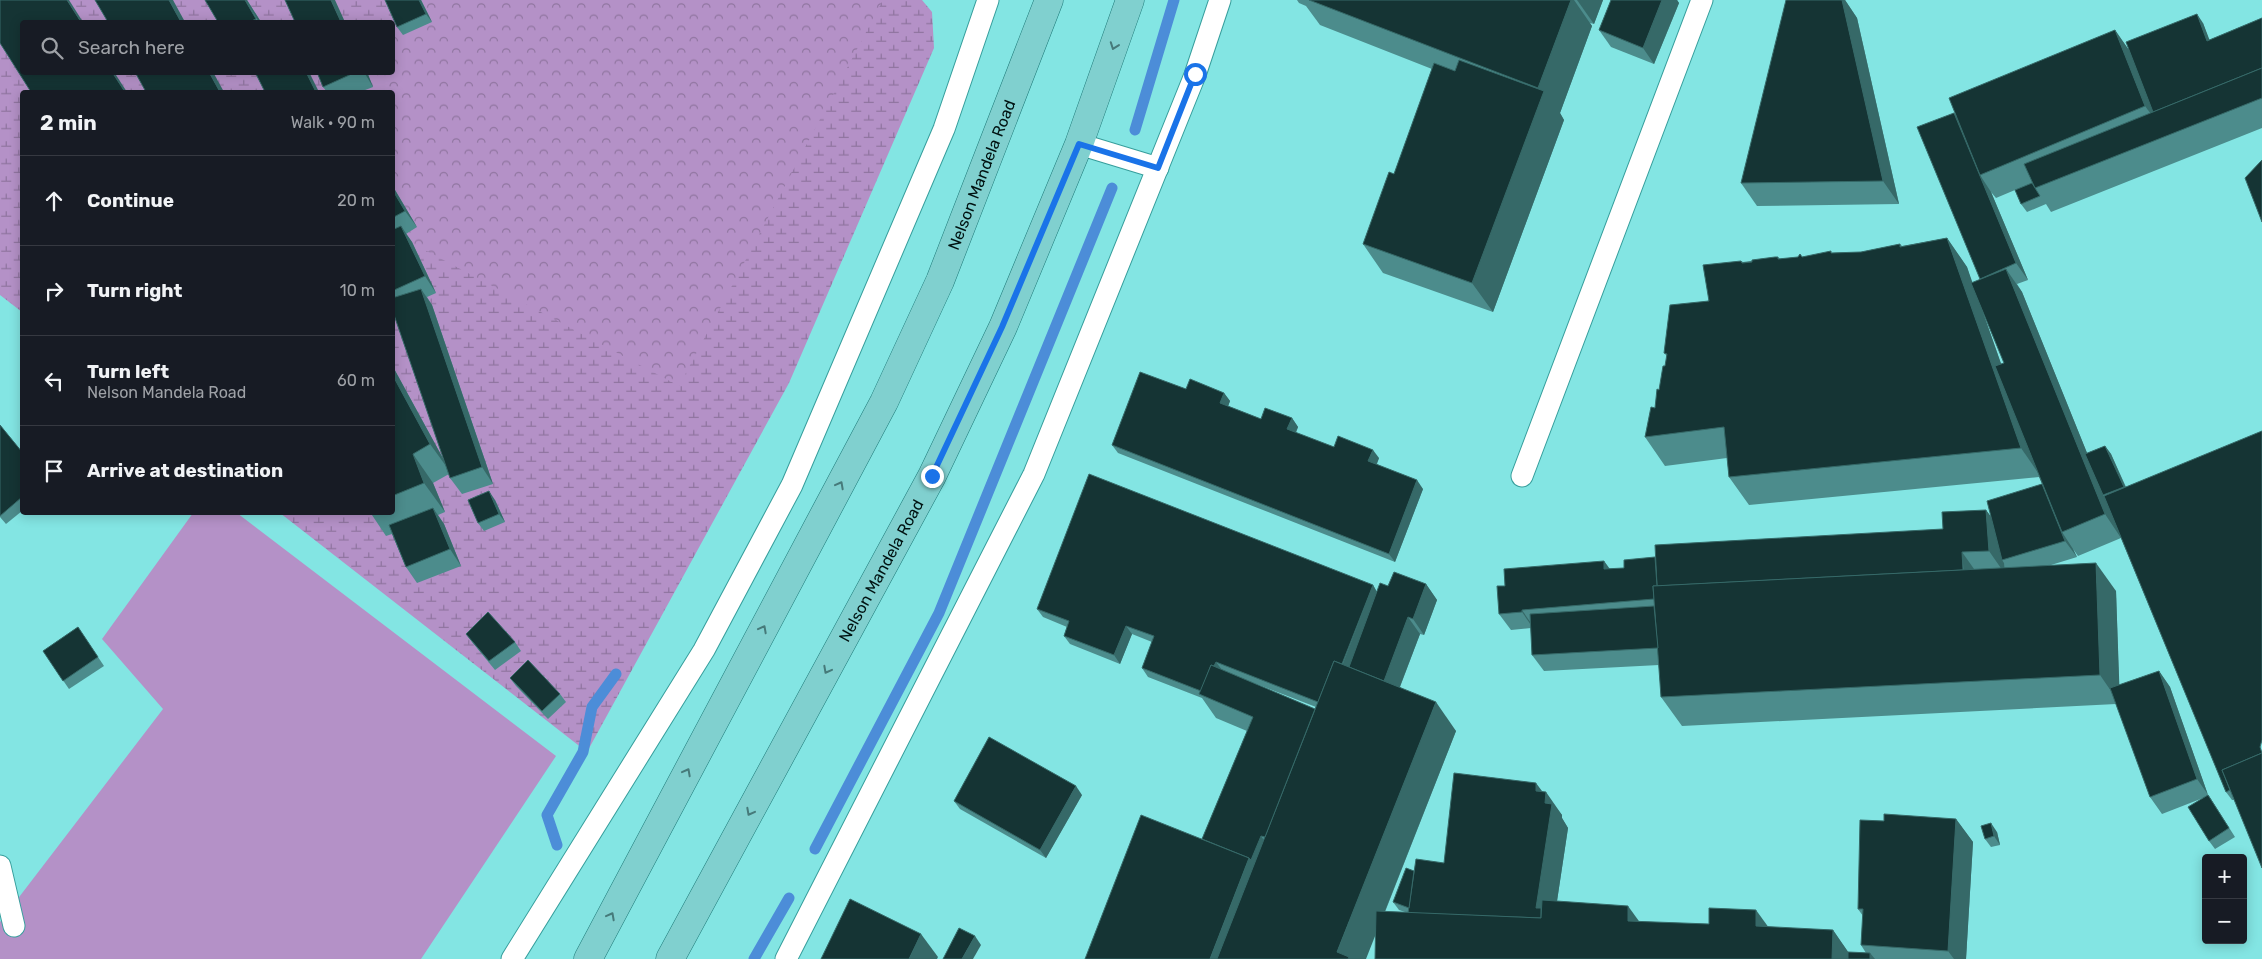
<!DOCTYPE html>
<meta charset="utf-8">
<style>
body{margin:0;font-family:Rubik,sans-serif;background:#242831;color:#f1f3f6}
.controls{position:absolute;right:15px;bottom:15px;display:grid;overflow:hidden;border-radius:5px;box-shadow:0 2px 12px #0003}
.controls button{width:45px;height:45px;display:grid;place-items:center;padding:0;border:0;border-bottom:1px solid #363941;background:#171b24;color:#f1f3f6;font:25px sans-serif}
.stop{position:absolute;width:15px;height:15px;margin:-11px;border:4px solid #1a73e8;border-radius:50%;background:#fff}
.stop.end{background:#1a73e8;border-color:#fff;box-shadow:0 1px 5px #0008}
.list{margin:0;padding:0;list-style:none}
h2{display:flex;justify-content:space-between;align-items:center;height:65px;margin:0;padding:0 20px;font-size:21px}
h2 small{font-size:16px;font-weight:400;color:#9ea1a6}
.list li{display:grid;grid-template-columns:32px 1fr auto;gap:15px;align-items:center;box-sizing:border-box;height:90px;padding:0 20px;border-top:1px solid #363941}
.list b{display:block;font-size:19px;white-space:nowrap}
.list p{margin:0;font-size:16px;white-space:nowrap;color:#9ea1a6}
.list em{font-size:16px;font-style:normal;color:#9ea1a6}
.icon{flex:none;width:28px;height:28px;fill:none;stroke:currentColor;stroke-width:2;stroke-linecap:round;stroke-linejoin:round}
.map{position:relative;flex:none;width:2262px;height:959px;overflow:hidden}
.search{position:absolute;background:#171b24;box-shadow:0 2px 12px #0003;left:20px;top:20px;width:375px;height:55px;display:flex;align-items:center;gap:12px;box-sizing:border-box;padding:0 18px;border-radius:5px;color:#9ea1a6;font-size:19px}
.panel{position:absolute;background:#171b24;box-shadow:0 2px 12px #0003;left:20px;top:90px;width:375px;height:425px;border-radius:5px}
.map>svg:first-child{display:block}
</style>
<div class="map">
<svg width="2262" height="959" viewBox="0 0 2262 959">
<defs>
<pattern id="wetland-marsh" width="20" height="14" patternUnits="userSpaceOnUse" patternTransform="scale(1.25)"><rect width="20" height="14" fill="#b491c7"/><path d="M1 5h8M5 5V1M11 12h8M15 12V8" fill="none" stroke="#9075a0"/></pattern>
<pattern id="park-crowns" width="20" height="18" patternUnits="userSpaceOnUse" patternTransform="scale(1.25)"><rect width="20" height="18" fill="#b491c7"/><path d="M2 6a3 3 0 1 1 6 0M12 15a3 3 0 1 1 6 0" fill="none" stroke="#9075a0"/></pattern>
</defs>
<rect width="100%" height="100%" fill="#83e5e3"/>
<path fill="#b491c7" d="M193 513H237L556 756 421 959H0V922L163 709 102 639Z"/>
<path fill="url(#wetland-marsh)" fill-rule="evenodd" d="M0 0H922L932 12 934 48 789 383 587 752 280 513 392 512V92H22V312L0 295ZM22 22H392V72H22Z"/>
<path fill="url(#park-crowns)" d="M408 0H883L679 386 393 233 392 92H359L370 73 392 72 393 29Z"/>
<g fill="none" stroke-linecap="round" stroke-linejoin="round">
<g stroke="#4c8dd8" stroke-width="11">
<path d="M1135 130 1174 0"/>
<path d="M557 845 547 815 583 752 592 707 616 674"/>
<path d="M815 849 939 613 1112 188"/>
<path d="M754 959 789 898"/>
</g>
<g stroke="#369e9c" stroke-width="23">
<g id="lane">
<path d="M1079 144 1158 168"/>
<path d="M1522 476 1702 0"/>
<path d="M0 866 14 926"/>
<path d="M512 959 704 650 792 485 944 129 988 0"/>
<path d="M786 959 1034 474 1195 75 1220 0"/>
</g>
</g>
<g stroke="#1d7978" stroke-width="29">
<g id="primary">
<path id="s1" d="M588 959 884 402 940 281 1049 0"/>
<path id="s2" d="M670 959 932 476 1003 327 1079 144 1130 0"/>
</g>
</g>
<use href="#lane" stroke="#fff" stroke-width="21"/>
<use href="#primary" stroke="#80d0cf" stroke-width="28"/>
</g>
<g fill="#4c8c8c" fill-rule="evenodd">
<path d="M247 0 261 22H218Z"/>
<path d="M421 0 432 22 403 35 397 27Z"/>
<path d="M1297 0H1603L1594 24 1590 23 1592 26 1560 113 1564 120 1493 312 1383 273 1363 244 1394 174 1432 69 1320 25 1306 6 1299 3Z"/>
<path d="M1611 0H1677L1679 3 1654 64 1611 47 1599 30Z"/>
<path d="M1842 0H1845L1857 18 1899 204 1757 206 1741 183Z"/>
<path d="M2262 18V128L2051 212 2046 204 2027 212 2021 204 2015 190 1996 198 1991 192 2028 280 2017 284 2022 292 2087 453 2105 446 2111 454 2126 487 2234 800H2232L2226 792 2121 538 2078 556 2073 549 2077 557 2051 565 2116 591 2119 685 2159 671 2170 687 2208 795 2235 837 2215 849 2209 841 2203 798 2162 814 2150 797 2116 704 1682 726 1661 697 1659 665 1544 671 1532 655 1531 628 1511 630 1499 614 1505 586 1604 561 1610 569 1624 568 1655 557 1656 558 1943 529 1986 510 1991 517 2042 484 2039 477 1749 505 1729 477 1727 458 1665 466 1645 437 1655 408 1665 366 1667 356 1664 353 1741 261 1743 262 1778 257 1780 259 1798 257 1800 254 1802 257 1832 253 1861 252 1900 244 1902 246 1947 238 1967 267 1972 283 1981 279 1954 113 1957 118 2115 30 2128 49 2203 23 2209 40ZM1979 301 2004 363 2001 364Z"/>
<path d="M317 72H367L373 87 360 92H327L323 87Z"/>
<path d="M392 185 417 227 406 234 412 242 436 293 427 297 432 305 493 484 462 494 450 478 449 474 433 483 445 512 438 515 444 524 461 566 417 583 406 567 392 534 386 536 370 512H392V365L445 462 394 298 392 296Z"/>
<path d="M1186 389 1224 393 1230 401 1228 406 1261 419 1292 418 1298 427 1296 433 1334 447 1379 458 1377 464 1423 489 1395 562 1118 453 1112 445Z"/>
<path d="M0 425 22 452V511L6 524 0 517Z"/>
<path d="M495 500 505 522 484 531 478 523Z"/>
<path d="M1426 584 1437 600 1424 635 1420 634 1400 687 1456 731 1385 912H1405L1399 910 1393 902 1414 871 1444 863 1543 792 1562 815V818L1568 828 1557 901 1639 922 1833 930 1848 952 1866 953 1861 945 1863 916 1858 909 1884 821 1956 819 1973 842 1966 959H1375L1376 935 1202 839 1247 731 1216 718 1202 698 1148 677 1142 668 1152 642 1132 634 1120 664 1070 644 1064 636 1067 627 1043 617 1037 609 1373 585 1377 592 1388 586ZM1241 678 1316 707 1315 709Z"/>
<path d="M78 627 104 666 69 689 43 651Z"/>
<path d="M466 634 515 642 521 651 495 670 472 642Z"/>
<path d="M510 678 560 694 566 702 548 719 516 686Z"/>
<path d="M1082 795 1046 858 960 809 954 801Z"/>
<path d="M1997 832 2000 845 1991 847 1985 839Z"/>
</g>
<g fill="#366968">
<path d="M67 0H69L83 22H81Z"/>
<path d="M169 0H173L185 22H181Z"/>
<path d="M245 0H247L261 22H259Z"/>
<path d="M331 0H335L345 22H341Z"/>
<path d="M419 0H421L432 22 426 14Z"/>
<path d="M1571 0H1574L1592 26 1560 113 1564 120 1493 312 1472 283 1538 88Z"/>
<path d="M1577 0H1603L1594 24Z"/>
<path d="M1662 0H1677L1679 3 1654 64 1643 48Z"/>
<path d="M1842 0H1845L1857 18 1899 204 1883 181Z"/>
<path d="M2197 14 2203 23 2213 49 2207 41Z"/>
<path d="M2115 30 2131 53 2162 129 2145 106Z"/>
<path d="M112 72H114L127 92H125Z"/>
<path d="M209 72H213L224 92H220Z"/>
<path d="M306 72H309L319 92H316Z"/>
<path d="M364 72H367L373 87Z"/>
<path d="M1954 113 1965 129 1980 175 1991 192 2028 280 2016 263Z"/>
<path d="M392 185 417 227 405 211 392 189Z"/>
<path d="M401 226 412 242 436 293 425 276Z"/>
<path d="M1947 238 1967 267 2041 477 2021 448Z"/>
<path d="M2006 269 2022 292 2104 495H2103L2106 499 2121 538 2105 514Z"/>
<path d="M421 289 432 305 493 484 482 467Z"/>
<path d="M392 365 451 473 430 444 392 374Z"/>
<path d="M1224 393 1230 401 1226 412 1220 403Z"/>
<path d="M1292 418 1298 427 1293 438 1287 429Z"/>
<path d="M2105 446 2111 454 2129 495 2124 487Z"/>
<path d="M1373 450 1379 458 1374 470 1368 461Z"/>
<path d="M413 454 433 483 445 512 424 483Z"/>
<path d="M1417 480 1423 489 1395 562 1389 554Z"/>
<path d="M2042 484 2062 532 2073 549 2077 557 2065 541Z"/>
<path d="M489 491 495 500 505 522 499 514Z"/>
<path d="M433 508 444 524 461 566 450 549Z"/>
<path d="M1986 510 2003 533 2002 560 2004 563 2005 574 1989 551Z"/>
<path d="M1962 552 1979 576 1964 574Z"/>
<path d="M1604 561 1615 577 1604 569Z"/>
<path d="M2096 563 2116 591 2120 704 2100 675Z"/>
<path d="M1426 584 1437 600 1424 635 1413 619Z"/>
<path d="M1373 585 1378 594 1348 673 1327 705Z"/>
<path d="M1522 610 1533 626V628L1522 612Z"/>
<path d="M1408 617 1420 634 1394 702 1382 686Z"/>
<path d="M1126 626 1132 634 1120 664 1114 655Z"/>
<path d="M1216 662 1222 670 1204 692Z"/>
<path d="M2159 671 2170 687 2208 795 2235 837 2209 796 2197 779Z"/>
<path d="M1436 702 1456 731 1366 959H1342L1337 952Z"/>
<path d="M1536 783 1545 795 1546 792 1562 815V818L1568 828 1554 921 1536 908Z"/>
<path d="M1076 786 1082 795 1046 858 1040 850Z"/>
<path d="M1956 819 1973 842 1966 959H1954L1948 951Z"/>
<path d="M1991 823 1997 832 2000 845 1994 836Z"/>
<path d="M1261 836 1277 859 1241 959H1210L1249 858Z"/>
<path d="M1628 906 1649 935 1628 921Z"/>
<path d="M1756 910 1777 939 1756 926Z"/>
<path d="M1833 930 1853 959H1832Z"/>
<path d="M921 934 938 957 937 959H909Z"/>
<path d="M975 936 981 945 973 959H962Z"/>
<path d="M1870 953 1875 959H1870Z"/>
</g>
<g fill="#153434" stroke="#366968">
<path d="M0 0H67L81 22H22V72H112L125 92H31L0 43Z"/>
<path d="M95 0H169L181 22H108Z"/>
<path d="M205 0H245L256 19 249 22H218Z"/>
<path d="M285 0H331L341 22H295Z"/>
<path d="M385 0H419L426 14 397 27Z"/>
<path d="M1309 0H1571L1538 88Z"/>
<path d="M1611 0H1662L1643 48 1599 30Z"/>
<path d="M1786 0H1842L1883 181 1741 183Z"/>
<path d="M2197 14 2207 41 2262 18V68L2153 112 2126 42Z"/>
<path d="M2115 30 2145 106 1980 175 1949 98Z"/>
<path d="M1459 60 1544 91 1472 283 1363 244 1389 172 1394 174 1434 63 1455 71Z"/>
<path d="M2262 68V98L2035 188 2024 164Z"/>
<path d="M135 72H209L220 92H146Z"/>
<path d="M255 72H306L316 92H265Z"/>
<path d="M317 72H356L323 87Z"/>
<path d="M1954 113 2016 263 1980 279 1917 127Z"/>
<path d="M2262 160V222L2245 178Z"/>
<path d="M2032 183 2035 188 2040 196 2021 204 2015 190Z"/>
<path d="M392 189 405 211 392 218Z"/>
<path d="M401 226 425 276 392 291V230Z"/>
<path d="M1947 238 2021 448 1729 477 1724 427 1645 437 1651 407 1655 408 1657 389 1659 390 1663 366H1665L1667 354 1664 353 1670 305 1709 301 1703 265 1741 261 1742 263 1752 262V260L1775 257H1778V259L1798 257 1800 254 1802 257 1831 251V253L1861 252 1900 244V247Z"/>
<path d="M2006 269 2105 514 2062 532 1995 366 2004 363 1971 283Z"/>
<path d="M421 289 482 467 450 478 392 309V298Z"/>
<path d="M1140 372 1186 389 1190 379 1224 393 1220 403 1261 419 1265 408 1292 418 1287 429 1334 447 1338 436 1373 450 1368 461 1417 480 1389 554 1112 445Z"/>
<path d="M392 374 430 444 413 454 424 483 392 496Z"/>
<path d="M0 425 22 452V497L0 516Z"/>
<path d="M2262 431V740L2260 747 2262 753 2222 770 2230 790 2226 792 2104 496Z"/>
<path d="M2105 446 2124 487 2103 495 2085 454Z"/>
<path d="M1089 474 1373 585 1342 664 1334 661 1318 702 1216 662 1214 666 1211 665 1201 691 1142 668 1154 636 1126 626 1114 655 1064 636 1069 621 1037 609Z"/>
<path d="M2042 484 2065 541 2002 560 1987 501Z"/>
<path d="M489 491 499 514 478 523 468 500Z"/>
<path d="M433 508 450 549 406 567 389 525Z"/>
<path d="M1986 510 1989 551 1962 552 1963 570 1657 586 1655 545 1943 529 1942 512Z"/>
<path d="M1655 557 1657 586H1653L1654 599 1522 610V612L1499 614 1497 586H1505L1504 569 1604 561V569L1624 568V560Z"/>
<path d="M2096 563 2100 675 1661 697 1653 586Z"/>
<path d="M1394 572 1426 584 1413 619 1408 617 1384 681 1349 667 1380 583 1388 586Z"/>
<path d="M1654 606 1658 648 1532 655 1530 614Z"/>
<path d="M488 612 515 642 489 661 466 634Z"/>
<path d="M78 627 98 657 63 681 43 651Z"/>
<path d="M528 660 560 694 542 711 510 678Z"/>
<path d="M1334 661 1436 702 1337 952 1349 957 1348 959H1217Z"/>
<path d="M1211 665 1315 709 1265 837 1261 836 1251 860 1249 858 1202 839 1253 717 1199 694Z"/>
<path d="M2159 671 2197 779 2150 797 2110 688Z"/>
<path d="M989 737 1076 786 1040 850 954 801Z"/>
<path d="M2262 753V868L2222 770Z"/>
<path d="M1454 773 1536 783V791L1546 792 1545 803 1552 804 1536 908H1541V918L1408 913 1416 859 1444 863Z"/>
<path d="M2208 795 2229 828 2209 841 2188 807Z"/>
<path d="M1884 814 1956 819 1948 951 1861 945 1863 909H1858L1860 820 1884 821Z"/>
<path d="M1141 815 1249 858 1210 959H1085Z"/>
<path d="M1991 823 1994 836 1985 839 1981 826Z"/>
<path d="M1406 868 1414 871 1409 908 1393 902Z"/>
<path d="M850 899 921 934 909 959H821Z"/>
<path d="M1542 900 1628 906V921L1709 924V908L1756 910V926L1833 930 1832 959H1375L1376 911 1541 918Z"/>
<path d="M959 928 975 936 962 959H943Z"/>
<path d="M1848 952 1870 953V959H1848Z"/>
</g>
<defs><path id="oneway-chevron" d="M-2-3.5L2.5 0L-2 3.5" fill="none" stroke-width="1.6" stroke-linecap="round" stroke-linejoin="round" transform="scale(1.25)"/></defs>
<g stroke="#467a7a">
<use href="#oneway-chevron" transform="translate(1114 46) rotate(110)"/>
<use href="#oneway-chevron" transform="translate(840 485) rotate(-62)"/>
<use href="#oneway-chevron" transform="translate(763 629) rotate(-62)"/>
<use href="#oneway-chevron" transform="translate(827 670) rotate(118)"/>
<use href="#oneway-chevron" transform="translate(687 772) rotate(-62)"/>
<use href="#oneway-chevron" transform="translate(750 812) rotate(118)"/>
<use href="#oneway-chevron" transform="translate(611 916) rotate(-62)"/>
</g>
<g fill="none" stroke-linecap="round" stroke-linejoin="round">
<path stroke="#1a73e8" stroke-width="6" d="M932 476 1002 327 1079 144 1158 168 1195 74"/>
</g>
<g text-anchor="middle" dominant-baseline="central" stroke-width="5" stroke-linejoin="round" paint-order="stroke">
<g font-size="16" fill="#001211" stroke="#83e5e3">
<text stroke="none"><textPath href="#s1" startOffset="878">Nelson Mandela Road</textPath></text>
<text stroke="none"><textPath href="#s2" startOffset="442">Nelson Mandela Road</textPath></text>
</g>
</g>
</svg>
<div class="controls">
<button>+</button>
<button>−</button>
</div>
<div class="stop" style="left:1195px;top:74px"></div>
<div class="stop end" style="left:932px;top:476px"></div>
<div class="search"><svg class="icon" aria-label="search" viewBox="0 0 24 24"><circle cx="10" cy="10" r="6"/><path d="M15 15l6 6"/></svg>Search here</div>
<section class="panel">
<h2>2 min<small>Walk · 90 m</small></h2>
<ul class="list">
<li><svg class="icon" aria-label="ahead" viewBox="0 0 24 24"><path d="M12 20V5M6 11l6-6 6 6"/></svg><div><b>Continue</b></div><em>20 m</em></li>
<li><svg class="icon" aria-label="right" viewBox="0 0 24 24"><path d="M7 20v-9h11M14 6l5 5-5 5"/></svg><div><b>Turn right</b></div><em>10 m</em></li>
<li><svg class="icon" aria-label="left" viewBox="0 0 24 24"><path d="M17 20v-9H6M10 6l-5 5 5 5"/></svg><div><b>Turn left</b><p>Nelson Mandela Road</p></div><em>60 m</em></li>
<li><svg class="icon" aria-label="arrive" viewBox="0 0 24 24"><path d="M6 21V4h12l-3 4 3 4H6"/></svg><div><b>Arrive at destination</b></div></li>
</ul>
</section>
</div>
